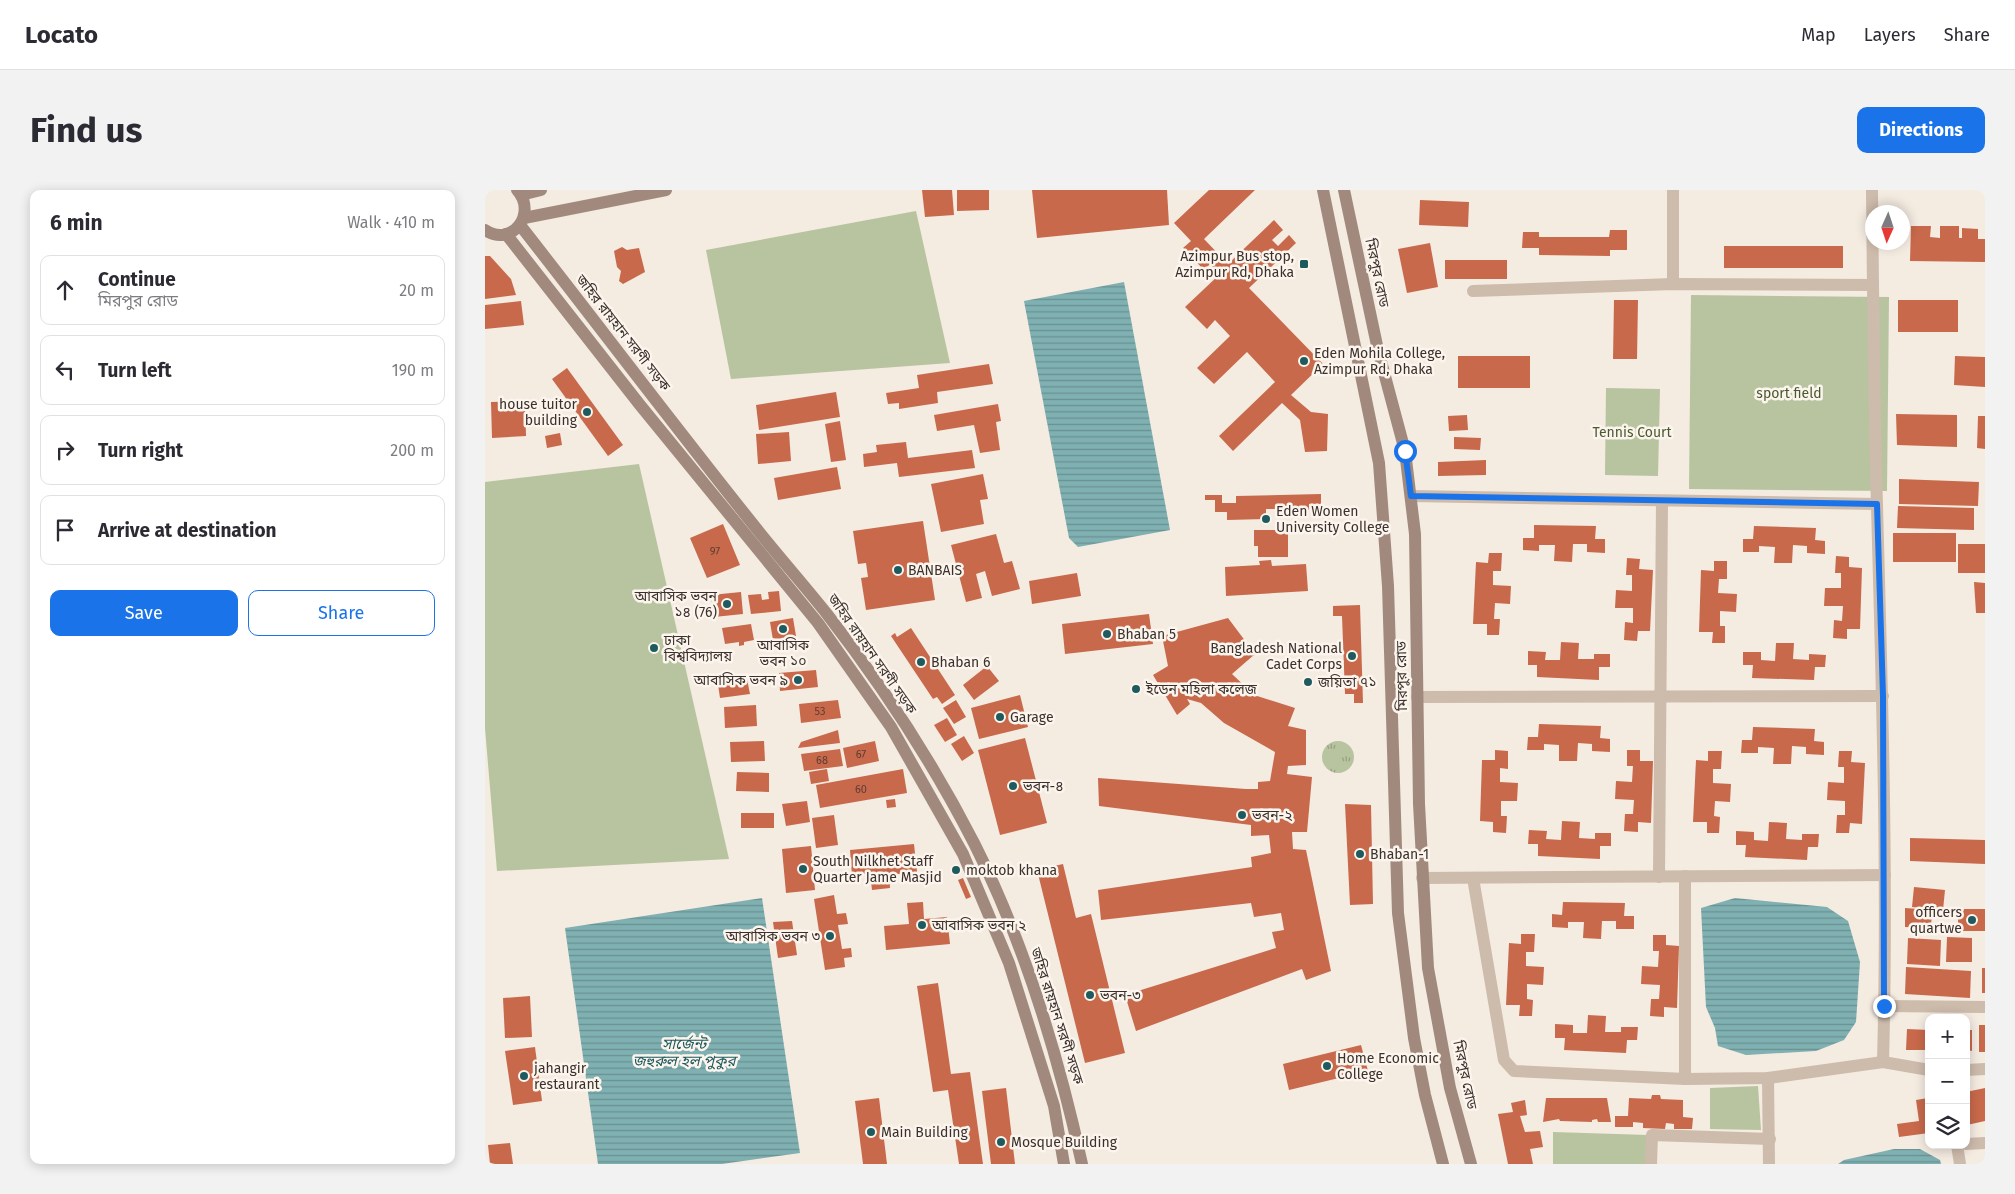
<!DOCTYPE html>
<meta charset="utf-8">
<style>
body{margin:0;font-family:"Fira Sans","Noto Sans Bengali",sans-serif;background:#f2f2f3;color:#2b2b33}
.controls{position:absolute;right:15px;bottom:15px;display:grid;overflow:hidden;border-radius:10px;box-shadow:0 2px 12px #0003}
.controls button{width:45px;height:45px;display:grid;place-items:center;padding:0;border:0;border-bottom:1px solid #e1e1e2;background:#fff;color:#2b2b33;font:25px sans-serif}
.compass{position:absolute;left:1380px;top:15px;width:45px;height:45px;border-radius:50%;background:#fff;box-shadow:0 2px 12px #0003;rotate:183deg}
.stop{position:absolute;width:15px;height:15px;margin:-11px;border:4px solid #1a73e8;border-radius:50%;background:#fff}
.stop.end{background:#1a73e8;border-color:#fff;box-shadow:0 1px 5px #0008}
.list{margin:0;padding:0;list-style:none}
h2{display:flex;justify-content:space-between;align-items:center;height:65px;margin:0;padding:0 20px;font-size:21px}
h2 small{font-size:16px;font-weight:400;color:#7c7c81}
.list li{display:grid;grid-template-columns:32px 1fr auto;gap:15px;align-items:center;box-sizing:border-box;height:70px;margin:0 10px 10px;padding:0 10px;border:1px solid #e1e1e2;border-radius:10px}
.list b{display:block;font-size:19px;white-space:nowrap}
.list p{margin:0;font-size:16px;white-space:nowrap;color:#7c7c81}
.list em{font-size:16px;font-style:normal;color:#7c7c81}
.actions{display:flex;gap:10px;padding:15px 20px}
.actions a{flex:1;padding:11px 0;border:1px solid #1a73e8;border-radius:10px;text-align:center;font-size:18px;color:#1a73e8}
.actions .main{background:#1a73e8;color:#fff}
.icon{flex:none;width:28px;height:28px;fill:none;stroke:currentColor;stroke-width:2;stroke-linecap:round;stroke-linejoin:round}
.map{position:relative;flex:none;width:1500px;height:974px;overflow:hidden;border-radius:10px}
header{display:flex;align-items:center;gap:30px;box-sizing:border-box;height:70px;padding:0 25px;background:#fff;border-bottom:1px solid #e1e1e2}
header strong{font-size:24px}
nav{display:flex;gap:28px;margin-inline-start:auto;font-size:18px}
.intro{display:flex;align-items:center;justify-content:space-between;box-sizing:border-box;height:120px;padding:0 30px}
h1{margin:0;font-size:35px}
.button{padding:12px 22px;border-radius:10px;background:#1a73e8;color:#fff;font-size:18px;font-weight:700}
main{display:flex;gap:30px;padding:0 30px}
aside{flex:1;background:#fff;border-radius:10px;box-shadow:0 2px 12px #0003}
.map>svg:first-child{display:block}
</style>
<header>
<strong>Locato</strong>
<nav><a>Map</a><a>Layers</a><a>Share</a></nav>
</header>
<div class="intro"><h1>Find us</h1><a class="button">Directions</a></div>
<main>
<aside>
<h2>6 min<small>Walk · 410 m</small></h2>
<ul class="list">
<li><svg class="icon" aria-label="ahead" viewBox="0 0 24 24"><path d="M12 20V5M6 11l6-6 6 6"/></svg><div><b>Continue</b><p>মিরপুর রোড</p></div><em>20 m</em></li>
<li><svg class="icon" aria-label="left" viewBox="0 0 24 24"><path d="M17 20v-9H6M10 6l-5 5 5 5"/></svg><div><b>Turn left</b></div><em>190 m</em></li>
<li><svg class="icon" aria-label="right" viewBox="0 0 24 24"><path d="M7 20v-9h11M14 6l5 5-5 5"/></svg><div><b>Turn right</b></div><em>200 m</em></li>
<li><svg class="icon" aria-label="arrive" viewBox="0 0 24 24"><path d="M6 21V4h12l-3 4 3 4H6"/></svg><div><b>Arrive at destination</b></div></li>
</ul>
<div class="actions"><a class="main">Save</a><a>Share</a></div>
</aside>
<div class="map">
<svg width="1500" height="974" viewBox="0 0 1500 974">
<defs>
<pattern id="grass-tufts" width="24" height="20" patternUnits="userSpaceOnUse" patternTransform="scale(1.25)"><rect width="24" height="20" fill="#b8c4a0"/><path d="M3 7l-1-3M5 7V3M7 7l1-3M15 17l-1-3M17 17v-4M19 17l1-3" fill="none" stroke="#97a083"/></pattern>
<pattern id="water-rules" width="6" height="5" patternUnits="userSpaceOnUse" patternTransform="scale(1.25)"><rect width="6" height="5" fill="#7fb0b2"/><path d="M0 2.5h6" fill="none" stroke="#699091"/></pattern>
</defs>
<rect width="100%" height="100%" fill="#f4ebe1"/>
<circle fill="url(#grass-tufts)" cx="853" cy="567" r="16"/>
<g fill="#b8c4a0">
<path d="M431 21 465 173 246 189 221 60Z"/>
<path d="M1206 105 1404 107 1402 301 1204 299Z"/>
<path d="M1121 198 1175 199 1173 286 1120 285Z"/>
<path d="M154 274 244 669 12 681 0 538V292Z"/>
<path d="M1273 896 1276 940 1225 939V898Z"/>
<path d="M1068 942 1163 945 1161 974H1068Z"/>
</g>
<g fill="url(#water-rules)">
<path d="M639 92 685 340 593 357 584 348 539 111Z"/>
<path d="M277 708 315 963 237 974H113L80 738Z"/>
<path d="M1250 708 1342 717 1363 731 1375 772 1371 832 1359 850 1331 861 1261 865 1233 856 1230 838 1221 817 1216 718Z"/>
<path d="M1409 959H1435L1455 970 1456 974H1353L1359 970Z"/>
</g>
<g fill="#c8694b">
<path d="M437 0H467L469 25 440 27Z"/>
<path d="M472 0H504V20L472 21Z"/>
<path d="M547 0H682L684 35 552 48Z"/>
<path d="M724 0H770L719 49 743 74 789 30 798 40 787 50 793 56 804 45 811 53 764 98 838 174 806 205 826 222 843 224 842 261 820 262 815 230 797 213 748 261 734 246 790 192 762 162 729 194 712 178 745 146 730 130 722 139 700 117 735 84 725 74 719 80 698 58 706 51 689 33Z"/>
<path d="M935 10 984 12 983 37 934 35Z"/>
<path d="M1426 36H1446L1445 47 1455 48V36H1474V48H1477V38L1493 39V49H1500V72L1425 71Z"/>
<path d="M1125 40H1142V60H1125V66L1054 65V58H1037L1038 42H1054V47H1124Z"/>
<path d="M945 53 953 97 922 103 913 59Z"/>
<rect x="1239" y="56" width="119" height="22"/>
<path d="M137 57 142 60 154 58 160 82 138 94 134 91 136 81 132 77 129 61Z"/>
<path d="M0 66H5L26 89 31 105 0 109Z"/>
<rect x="960" y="70" width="62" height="19"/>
<path d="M1129 110H1153L1152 169H1128Z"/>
<rect x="1413" y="110" width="60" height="32"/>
<path d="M36 111 39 135 0 139V115Z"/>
<rect x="973" y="166" width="72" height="32"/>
<path d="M1470 166 1500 167V197L1469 195Z"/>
<path d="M504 174 508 194 452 202 453 213 414 219V213L403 214 401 203 434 198 432 185Z"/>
<path d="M82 178 138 255 123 266 67 189Z"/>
<path d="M351 202 355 227 274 240 271 215Z"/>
<path d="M40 211 41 246 7 248 6 212Z"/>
<path d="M513 214 516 231 511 232 515 260 495 263 489 235 452 241 449 225Z"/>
<path d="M1411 224 1472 225V257L1412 255Z"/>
<path d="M982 225 983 240 964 241 963 226Z"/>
<path d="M1493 226H1500V259L1492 258Z"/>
<path d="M355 231 361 270 346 272 340 234Z"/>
<path d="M304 242 306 271 273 274 271 244Z"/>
<path d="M75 243 77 255 62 258 60 246Z"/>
<path d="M969 247 996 248 995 260 969 259Z"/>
<path d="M421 252 423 268 487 260 490 278 414 287 412 273 379 277 378 264 392 262 391 255Z"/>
<path d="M1001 270V285L953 286V272Z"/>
<path d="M352 277 356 299 293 310 289 288Z"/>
<path d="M498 284 503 309 495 310 499 334 456 342 446 294Z"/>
<path d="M1414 289 1494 292 1493 316 1414 314Z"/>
<path d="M836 304V314H824V320H814V326H799V319H781V329L742 330V322H730V310H720V305H737V313H751V306Z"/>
<path d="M1413 316 1489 318V340L1412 338Z"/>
<path d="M438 331 450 410 381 420 376 388 383 387 381 373 373 374 368 341Z"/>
<path d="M238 334 255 375 222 388 205 348Z"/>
<path d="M1049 335 1111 336 1110 349H1120V363L1102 362V354H1088L1087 372 1069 371 1070 355H1054V361L1038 360V348H1049Z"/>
<path d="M1269 336 1331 338 1330 350 1340 351V364L1322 363V356L1308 355 1307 373H1289L1290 357 1274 356V362H1258V349H1268Z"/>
<path d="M769 340H803V367H773V356H769Z"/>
<rect x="1408" y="343" width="63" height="29"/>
<path d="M511 344 519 373 527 371 535 399 507 406 500 381 491 384 497 408 481 412 466 355Z"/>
<rect x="1473" y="354" width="27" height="29"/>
<path d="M1004 363H1017L1016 381H1008V395L1026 396 1025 414 1010 413 1009 429H1015L1014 445H1002V434H988L991 372 1003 373Z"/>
<path d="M1351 366 1364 367V377L1377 378 1375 439H1362V449L1348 448 1349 430 1357 431 1358 416H1339L1340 398H1356V383H1350Z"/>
<path d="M1142 368 1155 369 1154 379 1168 380 1165 441H1153L1152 451 1139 450 1140 432 1148 433V418H1130L1131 400 1147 401V385H1141Z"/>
<path d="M786 370 787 376 821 374 823 401 741 406 740 377 775 375 774 371Z"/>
<path d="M1229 371H1242V389H1234L1233 403 1252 404 1251 422 1235 421V436H1240V453H1227L1228 442H1214L1216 380 1229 381Z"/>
<path d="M592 383 596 406 547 414 544 391Z"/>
<path d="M1489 392 1500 393V423H1491Z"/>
<path d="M294 401 296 421 266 424 263 405 276 404 277 410 284 409 283 402Z"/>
<path d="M256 402 258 424 229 427 226 405Z"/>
<path d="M875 415 878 513H869V504H860L857 426H848V416Z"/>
<path d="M664 424 668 454 580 464 577 434Z"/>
<path d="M308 428 311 446 305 447V449L288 450 285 432Z"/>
<path d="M743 428 770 464 747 484 769 505 810 518 803 536 821 540V575L803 576 802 584 827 587 822 642H807L808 659 821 660 846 781 821 790 817 779 651 841 640 805 791 758 787 742 799 740 796 723 769 727 766 713 616 730 613 700 767 677 766 667 786 663 784 645 766 646V635L614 616 613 588 761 599H773V592L785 591 790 562 739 533 716 513 702 509 705 514 692 525 668 485 683 476 677 446Z"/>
<path d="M266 434 269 450 259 452V455L254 456V452L240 454 237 438Z"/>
<path d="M426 438 470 505 457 514 452 507 448 509 406 446 410 443 412 447Z"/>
<path d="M1076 452 1094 453 1093 469H1109V464H1125V477H1114V490L1052 487V475H1043V461L1061 462 1060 470H1075Z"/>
<path d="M1291 453H1309L1308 469 1324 470V464L1341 465 1340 477H1330L1329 490 1267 488 1268 475H1258V462H1276V470L1290 471Z"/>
<path d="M502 476 514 491 489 510 478 495Z"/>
<path d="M331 480 333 497 295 501 294 483Z"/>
<path d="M261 484 265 504 235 508 232 488Z"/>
<path d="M535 505 543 537 494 549 486 518Z"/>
<path d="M353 510 356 528 316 533 314 514Z"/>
<path d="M471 510 481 527 469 534 458 518Z"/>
<path d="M271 515 272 536 240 538 239 517Z"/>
<path d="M462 528 472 545 460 552 449 535Z"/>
<path d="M1054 534 1116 536 1115 548 1125 549V562L1107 561V554L1093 553 1092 571H1074V555L1059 554V560H1042L1043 547H1053Z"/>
<path d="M1268 537 1330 539 1329 551 1339 552V565L1321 564V557L1307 556 1306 574H1288L1289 558 1273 557V563H1256L1257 550H1267Z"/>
<path d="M353 540 355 553 313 558 316 552Z"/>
<path d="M479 546 489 563 477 571 466 554Z"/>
<path d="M540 548 562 633 515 645 493 560Z"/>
<path d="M279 551 280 571 246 572 245 552Z"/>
<path d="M390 551 394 571 362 578 358 558Z"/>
<path d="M355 559 358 576 319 581 316 564Z"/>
<path d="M1010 560 1023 561V579L1015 578V592L1033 593 1032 611H1016V626H1022L1021 643 1008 642V632L995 631 997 570H1010Z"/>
<path d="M1142 560H1155V571H1168L1166 633 1153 632V642L1139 641 1140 624H1148L1149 610 1130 609 1131 591 1147 592 1148 576H1142Z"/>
<path d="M1223 561H1237L1236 579H1228V593L1246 594 1245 612 1230 611 1229 626 1235 627 1234 643H1222V632H1208L1211 570 1223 571Z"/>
<path d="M1354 561H1367L1366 572 1380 573 1377 634 1365 633 1364 643H1351L1352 625H1360V611L1342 610 1343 592 1359 593V577H1353Z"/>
<path d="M342 579 344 591 326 594 324 582Z"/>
<path d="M418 579 422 603 335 618 331 595Z"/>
<path d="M252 582 284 583V602L251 601Z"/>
<path d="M410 609 411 617 402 618 401 610Z"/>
<path d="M322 611 325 632 301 636 297 614Z"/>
<path d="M860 614 886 615 888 714 865 715Z"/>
<rect x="256" y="623" width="33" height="15"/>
<path d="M349 625 353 655 331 658 327 628Z"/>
<path d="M1077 631 1095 632 1094 648 1110 649V643H1126V656H1115V669L1053 666V654H1043L1044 640 1062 641 1061 649 1076 650Z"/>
<path d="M1284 632 1302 633 1301 649 1317 650V644H1334L1333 657H1323L1322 670 1260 667 1261 655H1251V641L1269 642V650L1283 651Z"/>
<path d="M1425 648 1500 650V674L1425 671Z"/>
<path d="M429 654 432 682 404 685 405 698 387 700 385 683 367 685 365 660Z"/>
<path d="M326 656 330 700 301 703 297 659Z"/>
<path d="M578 674 591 728 606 724 640 863 600 873 552 680Z"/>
<path d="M478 688 486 707 481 709 473 690Z"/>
<path d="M1429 697 1460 700 1458 720 1427 717Z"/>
<path d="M349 705 352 724 361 723 363 734 353 735 357 759 366 758 367 767 359 768 360 777 340 780 329 709Z"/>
<path d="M438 712 439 729 462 727 465 754 401 760 399 736 424 734 422 713Z"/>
<path d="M1078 712 1140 713 1139 726H1149V739H1131V731H1117L1116 749 1098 748 1099 732H1083V738L1067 737V724L1077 725Z"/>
<path d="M1420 718 1447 720 1446 738 1420 737Z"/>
<rect x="1473" y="719" width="27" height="22"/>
<path d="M307 731 312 765 293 768 288 732Z"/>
<path d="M1036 744H1050L1049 762H1041V776L1059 777 1058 795 1042 794V809L1048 810 1047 826H1034L1035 815H1021L1024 753 1036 754Z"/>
<path d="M1168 745H1181V755L1194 756 1192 818 1179 817V827L1165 826 1166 809H1174L1175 795 1156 794 1157 776 1173 777 1174 761H1168Z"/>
<path d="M1462 747 1487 748V772H1461Z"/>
<path d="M1423 748 1456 750 1455 776 1422 774Z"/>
<path d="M1421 777 1486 781 1485 808 1420 804Z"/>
<rect x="1497" y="778" width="3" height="25"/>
<path d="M453 793 466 884 485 882 498 974H474L463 900 448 902 432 796Z"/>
<path d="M45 806 47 847 20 848 18 808Z"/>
<path d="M1103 825 1121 826 1120 842H1136V837H1153L1152 850H1142L1141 863 1079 860 1080 848H1070V834L1088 835V843H1102Z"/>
<rect x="1494" y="835" width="6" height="27"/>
<path d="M1422 839 1444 840V860H1421Z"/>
<path d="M1481 840H1487V861L1481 860Z"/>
<path d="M876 855 883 881 804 900 798 874Z"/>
<path d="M50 857 57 911 28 915 20 861Z"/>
<path d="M521 898 530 974H506L497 901Z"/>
<path d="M1500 898V931L1482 935 1481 902Z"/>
<path d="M1167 905H1175L1176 909 1198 910V927L1208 928 1207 939H1189V934L1181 933 1180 939 1158 938V933L1148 932V937H1130V926H1143L1144 908 1166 909Z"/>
<path d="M394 908 402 974H378L370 911Z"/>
<path d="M1061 908H1122L1126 932H1113L1112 929 1107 930V932L1075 931 1074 929 1058 932Z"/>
<path d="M1443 908 1444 943 1414 947 1412 934 1434 931 1431 910Z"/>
<path d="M1040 910 1042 925 1035 926 1040 942 1055 941 1058 957 1045 959 1048 974H1023L1013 924 1028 922 1026 913Z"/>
<path d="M25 953 28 974H5L3 955Z"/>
</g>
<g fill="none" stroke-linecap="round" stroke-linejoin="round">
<g stroke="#cdbbac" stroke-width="12">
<path d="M1387 1C1388 106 1389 211 1392 316 1397 501 1403 687 1398 872"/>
<path d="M1188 94V0"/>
<path d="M988 101 1188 94 1388 95"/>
<path d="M926 306 1392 314"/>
<path d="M932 507 1398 506"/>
<path d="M1200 686V889"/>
<path d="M1174 687 1177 311"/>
<path d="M937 688 1400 685"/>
<path d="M988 688 1019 870 1029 881 1200 889 1283 888 1398 872 1444 880"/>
<path d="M1399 816 1500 817"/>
<path d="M1481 880 1500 879"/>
<path d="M1283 888 1284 974"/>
<path d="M1481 954 1500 953"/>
<path d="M1472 955 1475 974"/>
<path d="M1166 974 1167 945 1285 949"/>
</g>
<g stroke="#a18a7d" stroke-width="12">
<path d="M838 0 894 273 903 396 913 723 929 848 940 905 958 974"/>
<path d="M859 0 893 160 920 261 930 344 934 614 943 778 965 898 986 974"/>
<path d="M36 5 56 0"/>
<path d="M39 28 181 0"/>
<path d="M35 35C114 136 191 238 271 338 294 367 319 395 342 424 397 495 448 573 489 653 540 754 573 864 597 974"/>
<path d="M0 40C27 58 53 23 32 0"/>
<path d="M21 44 155 215 333 433 406 537 478 664 524 773 569 916 579 974"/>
</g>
</g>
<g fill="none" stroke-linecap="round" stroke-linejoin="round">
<path stroke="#1a73e8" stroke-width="6" d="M920 261 926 306 1392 314 1398 506 1399 816"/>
</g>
<g fill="#1f5a5e" stroke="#fbf5ee" stroke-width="2">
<rect x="814" y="69" width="10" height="10" rx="2.5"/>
<circle cx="819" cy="171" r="5"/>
<circle cx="102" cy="222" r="5"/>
<circle cx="781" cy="329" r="5"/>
<circle cx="413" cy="380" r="5"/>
<circle cx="242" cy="414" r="5"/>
<circle cx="298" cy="439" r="5"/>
<circle cx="622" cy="444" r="5"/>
<circle cx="169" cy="458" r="5"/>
<circle cx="867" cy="466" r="5"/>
<circle cx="436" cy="472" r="5"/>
<circle cx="313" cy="490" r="5"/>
<circle cx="823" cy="492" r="5"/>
<circle cx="651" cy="499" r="5"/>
<circle cx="515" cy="527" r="5"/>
<circle cx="528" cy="596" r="5"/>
<circle cx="757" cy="625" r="5"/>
<circle cx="875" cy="664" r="5"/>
<circle cx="318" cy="679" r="5"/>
<circle cx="471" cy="680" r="5"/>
<circle cx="1487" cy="730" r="5"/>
<circle cx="437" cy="735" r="5"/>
<circle cx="345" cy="746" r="5"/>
<circle cx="605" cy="805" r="5"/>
<circle cx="842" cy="876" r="5"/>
<circle cx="39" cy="886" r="5"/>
<circle cx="386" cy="942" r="5"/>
<circle cx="516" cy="952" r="5"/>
</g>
<g text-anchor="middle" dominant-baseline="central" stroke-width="5" stroke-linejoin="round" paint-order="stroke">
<g font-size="11" fill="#5e3e33">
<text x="230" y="361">97</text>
<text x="335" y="521">53</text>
<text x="376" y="564">67</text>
<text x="337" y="570">68</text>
<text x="376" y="599">60</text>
</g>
<g font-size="14" fill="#3b302b" stroke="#fbf5ee" text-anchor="start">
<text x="809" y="66" text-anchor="end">Azimpur Bus stop,<tspan x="809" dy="16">Azimpur Rd, Dhaka</tspan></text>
<text x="829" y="163">Eden Mohila College,<tspan x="829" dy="16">Azimpur Rd, Dhaka</tspan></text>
<text x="92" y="214" text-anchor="end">house tuitor<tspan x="92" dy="16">building</tspan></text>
<text x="791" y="321">Eden Women<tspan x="791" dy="16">University College</tspan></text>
<text x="423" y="380">BANBAIS</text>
<text x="232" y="406" text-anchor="end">আবাসিক ভবন<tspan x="232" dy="16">১৪ (76)</tspan></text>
<text x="632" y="444">Bhaban 5</text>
<text x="179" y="450">ঢাকা<tspan x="179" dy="16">বিশ্ববিদ্যালয়</tspan></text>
<text x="298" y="455" text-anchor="middle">আবাসিক<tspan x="298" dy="16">ভবন ১০</tspan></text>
<text x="857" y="458" text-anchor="end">Bangladesh National<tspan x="857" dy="16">Cadet Corps</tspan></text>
<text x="446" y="472">Bhaban 6</text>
<text x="303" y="490" text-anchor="end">আবাসিক ভবন ৯</text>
<text x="833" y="492">জয়িতা ৭১</text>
<text x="661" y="499">ইডেন মহিলা কলেজ</text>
<text x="525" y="527">Garage</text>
<text x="538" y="596">ভবন-৪</text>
<text x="767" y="625">ভবন-২</text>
<text x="885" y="664">Bhaban-1</text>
<text x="328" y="671">South Nilkhet Staff<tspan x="328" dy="16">Quarter Jame Masjid</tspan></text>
<text x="481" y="680">moktob khana</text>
<text x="1477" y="722" text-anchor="end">officers<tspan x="1477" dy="16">quartwe</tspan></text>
<text x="447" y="735">আবাসিক ভবন ২</text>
<text x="335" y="746" text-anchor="end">আবাসিক ভবন ৩</text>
<text x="615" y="805">ভবন-৩</text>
<text x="852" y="868">Home Economic<tspan x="852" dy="16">College</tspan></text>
<text x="49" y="878">jahangir<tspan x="49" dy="16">restaurant</tspan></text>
<text x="396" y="942">Main Building</text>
<text x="526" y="952">Mosque Building</text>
</g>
<g font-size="14" fill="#3b302b" stroke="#fbf5ee">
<text transform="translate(892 83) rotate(78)">মিরপুর রোড</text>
<text transform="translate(138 143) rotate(52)">জহির রায়হান সরণী সড়ক</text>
<text transform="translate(387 464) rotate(55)">জহির রায়হান সরণী সড়ক</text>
<text transform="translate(917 486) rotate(-91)">মিরপুর রোড</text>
<text transform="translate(572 826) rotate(72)">জহির রায়হান সরণী সড়ক</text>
<text transform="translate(980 885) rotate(78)">মিরপুর রোড</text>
</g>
<g font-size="14" fill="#4a5a2e" stroke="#fbf5ee">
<text x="1304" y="203">sport field</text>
<text x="1147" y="242">Tennis Court</text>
</g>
<g font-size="15" font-style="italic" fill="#1f5a5e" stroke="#fbf5ee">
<text x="199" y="854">সার্জেন্ট<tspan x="199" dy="17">জহুরুল হল পুকুর</tspan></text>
</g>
</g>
</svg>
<div class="controls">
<button>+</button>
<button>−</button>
<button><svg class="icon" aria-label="layers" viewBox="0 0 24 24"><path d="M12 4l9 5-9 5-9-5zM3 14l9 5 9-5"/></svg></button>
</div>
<svg class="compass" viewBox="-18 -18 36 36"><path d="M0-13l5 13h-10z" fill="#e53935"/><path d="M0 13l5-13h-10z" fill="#7c7c81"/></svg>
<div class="stop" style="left:920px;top:261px"></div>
<div class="stop end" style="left:1399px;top:816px"></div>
</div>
</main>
